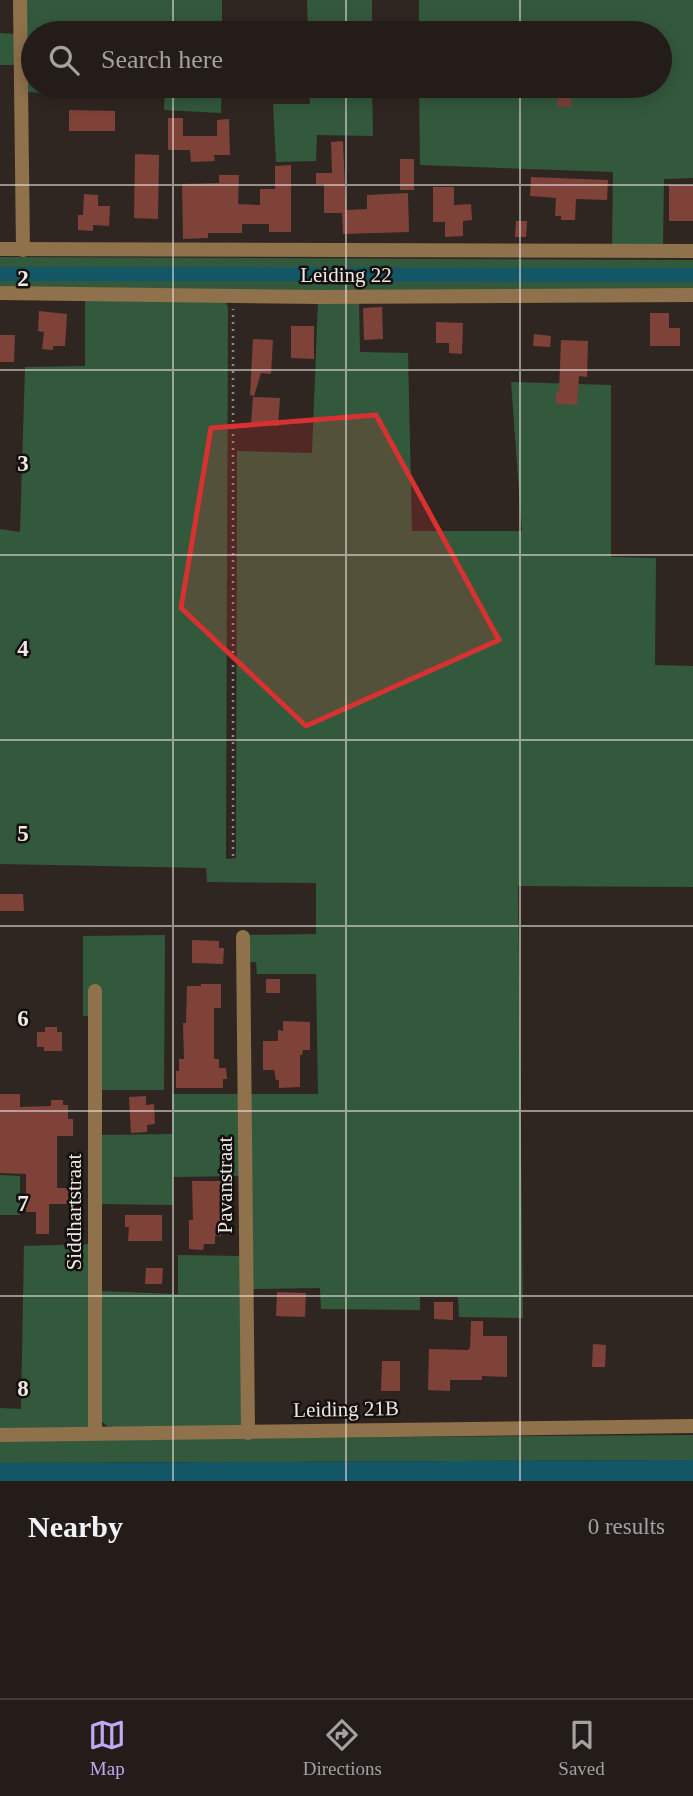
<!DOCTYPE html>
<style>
body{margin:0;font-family:Georgia,serif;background:#302926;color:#f1f3f6}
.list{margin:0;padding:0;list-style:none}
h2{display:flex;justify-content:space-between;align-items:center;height:91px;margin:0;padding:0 28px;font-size:30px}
h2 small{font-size:23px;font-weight:400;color:#a3a1a2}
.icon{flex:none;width:38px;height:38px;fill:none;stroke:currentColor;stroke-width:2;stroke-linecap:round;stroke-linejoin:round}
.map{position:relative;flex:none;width:693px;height:1481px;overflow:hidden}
.search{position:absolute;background:#241c19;box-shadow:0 4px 18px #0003;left:21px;right:21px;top:21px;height:77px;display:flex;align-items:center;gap:18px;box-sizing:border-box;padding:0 24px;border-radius:38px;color:#a3a1a2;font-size:26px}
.sheet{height:217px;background:#241c19}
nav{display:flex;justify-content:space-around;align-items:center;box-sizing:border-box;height:98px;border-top:2px solid #413a38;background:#241c19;font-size:19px;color:#a3a1a2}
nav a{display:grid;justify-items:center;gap:4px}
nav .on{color:#c1a8f3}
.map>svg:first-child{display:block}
</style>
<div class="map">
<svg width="693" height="1481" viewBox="0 0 693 1481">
<rect width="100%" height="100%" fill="#302621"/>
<g fill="#33593d">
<path d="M26 0H222V33H33V86H123L122 97 26 92Z"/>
<path d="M307 0H372V33H308Z"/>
<path d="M419 0H693V178L664 179 663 247 612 246 613 172 420 165 419 86H660V33H419Z"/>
<path d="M0 33 15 34 14 65H0Z"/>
<path d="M165 86H222L221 113 164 110Z"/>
<path d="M309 86H372L373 136 317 135 316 161 276 162 273 104H310Z"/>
<path d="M0 257 693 260V290L347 293 0 289Z"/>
<path d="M85 299 225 301 228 307 226 859 236 858 237 451 312 453 318 301 359 302 360 352 408 353 412 531H522L511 382 611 385V557L656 558 655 665 693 666V887L518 886 523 1318 459 1317 458 1297H420V1310L321 1309 320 1288 250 1289V1094H318L316 974H257L256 962H247V935L316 934V883L207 882 206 868 0 864V529L20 532 25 367 85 366Z"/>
<path d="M165 935 164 1090H100V1016H83V936Z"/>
<path d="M172 1094H241V1176L173 1177V1205L100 1204 102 1135 172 1134Z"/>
<path d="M0 1175 20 1176V1215H0Z"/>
<path d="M92 1244 88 1427 0 1431V1408L21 1409 24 1246Z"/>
<path d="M178 1255 243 1256 242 1424 238 1428H119L107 1426 101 1421 99 1291 178 1294Z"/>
<path d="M693 1435V1460L0 1463V1440Z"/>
</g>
<path fill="#135767" d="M693 1460V1481H0V1463Z"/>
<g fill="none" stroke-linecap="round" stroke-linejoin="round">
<path stroke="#135767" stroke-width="14" d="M0 274 693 275"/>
</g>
<g fill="#7e4238">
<path d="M558 86H571V107L557 106Z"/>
<path d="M69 110 115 111V131H69Z"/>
<path d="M168 118H183V136H217V120L229 119 230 155H214L215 161 191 162 190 150H168Z"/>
<path d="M343 141 346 210 367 209V195L408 193 409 232 343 234 342 213H324V184H316V173H332L331 142Z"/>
<path d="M135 154 159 155 158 219 134 218Z"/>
<rect x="400" y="159" width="14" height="31"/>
<path d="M291 165V232H269V224H242V233H208V238L183 239 182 184 219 183V175H239L238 204 260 205V189H275V166Z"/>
<path d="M531 177 608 180 607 200 576 199 575 220H561V216H555L556 198 530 196Z"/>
<rect x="669" y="185" width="24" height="36"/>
<path d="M433 187H454V205L471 204 472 220 463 221V236L445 237V222H433Z"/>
<path d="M84 194 98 195V206H110L109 226 93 225V231L78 230V215H83Z"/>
<path d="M516 221H527L526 237H515Z"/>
<path d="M382 307 383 339 364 340 363 308Z"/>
<path d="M39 311 67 314 65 346H53V350L42 349 44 332 38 331Z"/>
<path d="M650 313H669V328H680V346H650Z"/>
<path d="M436 322 463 323 462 354 449 353V343H436Z"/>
<path d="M291 326H314V359L291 358Z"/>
<path d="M534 334 551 336 550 347 533 346Z"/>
<path d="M0 335H15L14 362H0Z"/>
<path d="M253 339 273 340 271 374 261 373 254 396 250 395Z"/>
<path d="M561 340 588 341 587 377 579 376 577 405 556 404V391H559Z"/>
<path d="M253 397 280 398 278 426 251 424Z"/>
<path d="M0 894H23L24 911H0Z"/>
<path d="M192 940 219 941V948H224L223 964 192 963Z"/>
<rect x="266" y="979" width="14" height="14"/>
<path d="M201 984H221V1008H214V1059H219V1068H226L227 1079H223V1088H176V1071H179V1059H184L183 1023H186L187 986H201Z"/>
<path d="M283 1021 310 1022V1050H303L302 1055H300V1087L279 1088V1080H276L274 1070H263V1041H278V1030L283 1031Z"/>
<path d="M45 1027H57V1032H62V1051H44V1047H37V1032H45Z"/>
<path d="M0 1094H20V1107L51 1106V1100H63V1105H68V1119H73V1136H57V1188H68V1204H49V1234H36V1212H26V1174L0 1173Z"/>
<path d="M146 1096V1105L154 1104 155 1124 147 1125V1132L131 1133 129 1097Z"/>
<path d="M192 1181H223L221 1236H215V1244H204L203 1250 189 1249V1220H193Z"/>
<path d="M125 1215H162V1241H128L129 1227H125Z"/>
<path d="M146 1268H163L162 1284H145Z"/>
<path d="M277 1292 306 1293 305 1317 276 1316Z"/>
<path d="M434 1302H453V1320L434 1319Z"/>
<path d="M471 1321H483V1336H507V1377L482 1376V1380H450V1391L428 1390 429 1349 468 1350 470 1348Z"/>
<path d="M593 1344 606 1345 605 1367H592Z"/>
<path d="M382 1361H400V1391H381Z"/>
</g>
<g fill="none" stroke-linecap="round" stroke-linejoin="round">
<path stroke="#948b87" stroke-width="2.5" stroke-dasharray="2 5" stroke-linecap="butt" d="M233 856V309"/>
<g stroke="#8f714b" stroke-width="14">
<path d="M20 0 23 250"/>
<path d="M0 249 693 251"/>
<path d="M0 293 319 297 693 295"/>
<path d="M243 937 248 1433"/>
<path d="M95 991V1433"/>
<path d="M0 1435 693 1426"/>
</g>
</g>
<path fill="#d73231" fill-opacity="0.2" stroke="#d73231" stroke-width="5" stroke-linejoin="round" d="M376 415 499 640 306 726 181 608 211 428Z"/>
<path fill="none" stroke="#efe8e4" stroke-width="2" stroke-opacity="0.55" d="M173 0V33M346 0V33M520 0V33M173 86V1481M346 86V1481M520 86V1481M0 185H693M0 370H693M0 555H693M0 740H693M0 926H693M0 1111H693M0 1296H693"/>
<g text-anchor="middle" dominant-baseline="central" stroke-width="5" stroke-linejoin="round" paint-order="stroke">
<g font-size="21" fill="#efe8e4" stroke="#14100e">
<text x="346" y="275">Leiding 22</text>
<text transform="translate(225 1185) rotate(-90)">Pavanstraat</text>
<text transform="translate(74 1212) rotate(-90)">Siddhartstraat</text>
<text transform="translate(346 1409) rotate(-1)">Leiding 21B</text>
</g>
</g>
<g font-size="23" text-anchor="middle" font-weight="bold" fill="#efe8e4" stroke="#14100e" stroke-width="5" stroke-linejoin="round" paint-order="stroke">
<text x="23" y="286">2</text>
<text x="23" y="471">3</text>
<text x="23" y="656">4</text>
<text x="23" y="841">5</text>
<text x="23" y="1026">6</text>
<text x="23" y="1211">7</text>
<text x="23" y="1396">8</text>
</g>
</svg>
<div class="search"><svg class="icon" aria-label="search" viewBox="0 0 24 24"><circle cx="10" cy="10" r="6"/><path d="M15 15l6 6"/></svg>Search here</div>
</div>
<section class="sheet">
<h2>Nearby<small>0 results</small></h2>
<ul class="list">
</ul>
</section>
<nav>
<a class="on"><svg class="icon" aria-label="map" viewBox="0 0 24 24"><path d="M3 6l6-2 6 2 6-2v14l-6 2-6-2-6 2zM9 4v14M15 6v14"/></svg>Map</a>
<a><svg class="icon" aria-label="directions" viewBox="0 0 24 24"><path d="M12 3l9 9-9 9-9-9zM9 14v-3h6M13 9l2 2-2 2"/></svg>Directions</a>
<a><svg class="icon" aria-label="saved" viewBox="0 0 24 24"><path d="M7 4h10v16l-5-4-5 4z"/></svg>Saved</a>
</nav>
